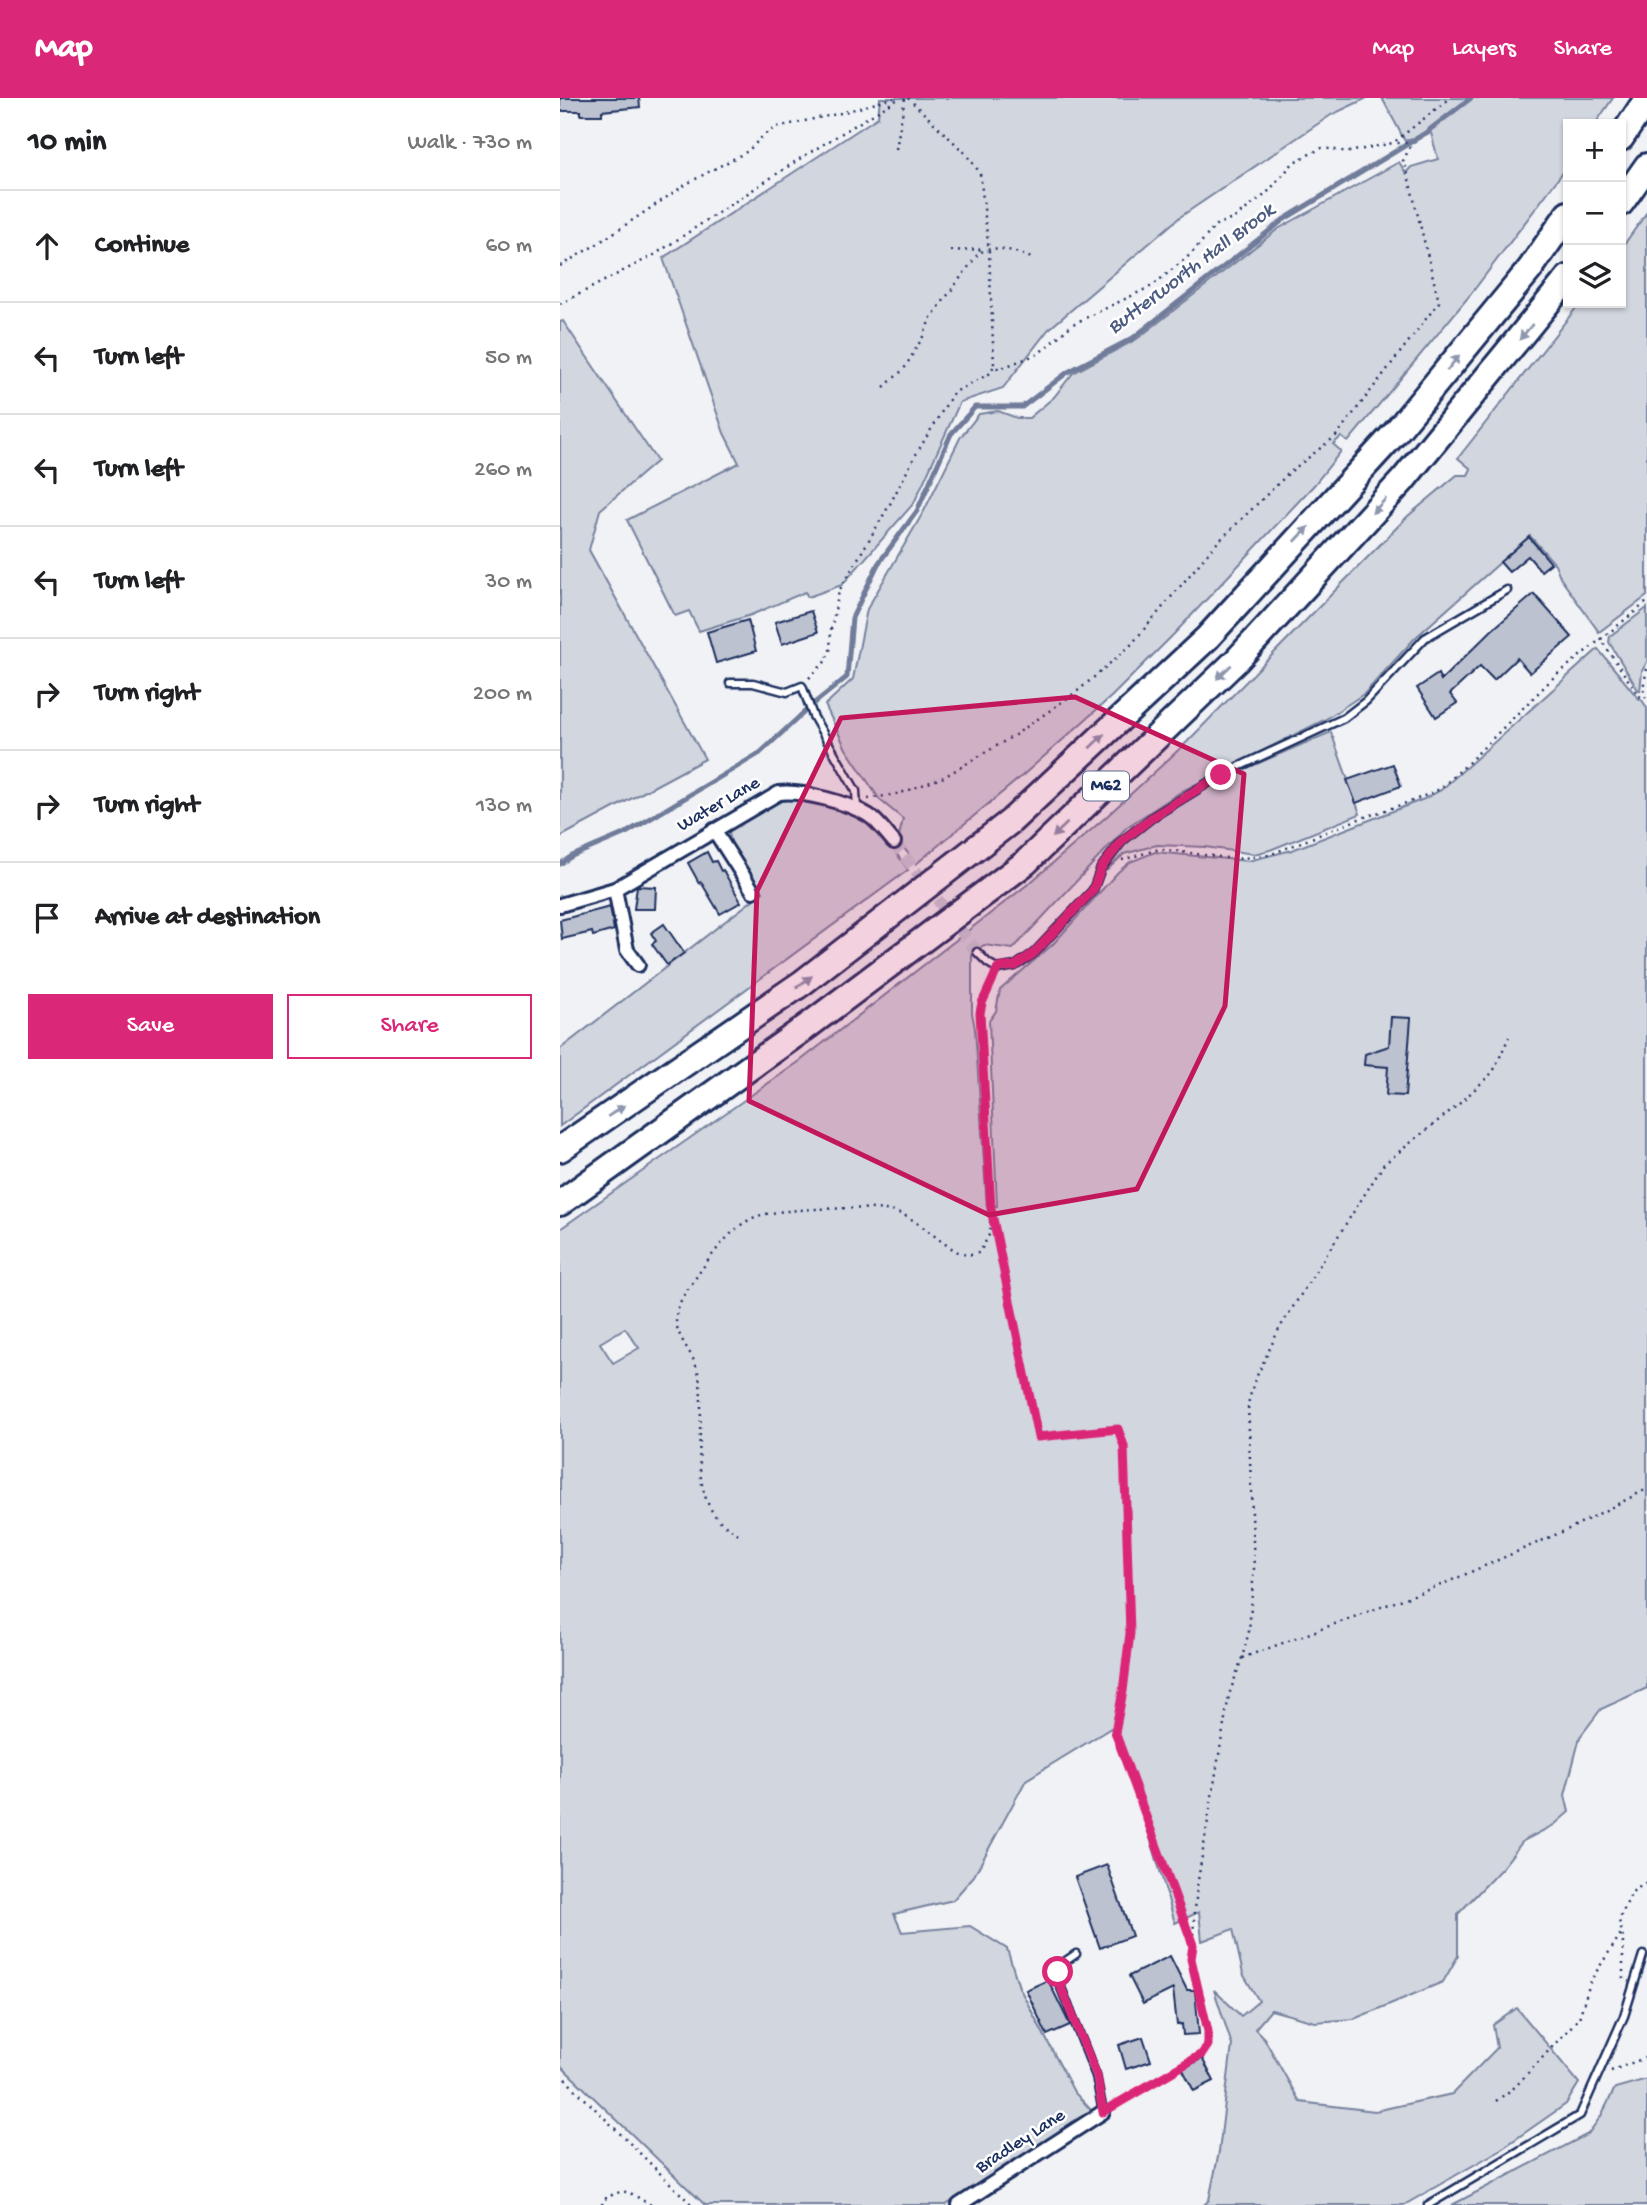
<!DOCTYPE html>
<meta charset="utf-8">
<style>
body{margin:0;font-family:"Gochi Hand",sans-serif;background:#f2f2f2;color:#202124}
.controls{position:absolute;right:21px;top:21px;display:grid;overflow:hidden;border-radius:0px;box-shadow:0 2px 5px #0004}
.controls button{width:63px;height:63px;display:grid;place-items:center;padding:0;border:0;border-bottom:2px solid #e0e0e0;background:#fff;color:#202124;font:35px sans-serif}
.stop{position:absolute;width:21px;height:21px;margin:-16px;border:5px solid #db2777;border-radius:50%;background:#fff}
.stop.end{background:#db2777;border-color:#fff;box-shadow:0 2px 7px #0008}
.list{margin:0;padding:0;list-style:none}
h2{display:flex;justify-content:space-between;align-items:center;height:91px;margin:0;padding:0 28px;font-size:30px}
h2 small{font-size:23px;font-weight:400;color:#757577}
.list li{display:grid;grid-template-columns:46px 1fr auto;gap:21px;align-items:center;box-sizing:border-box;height:112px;padding:0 28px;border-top:2px solid #e0e0e0}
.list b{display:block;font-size:26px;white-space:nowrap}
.list em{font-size:23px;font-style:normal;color:#757577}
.actions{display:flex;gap:14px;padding:21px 28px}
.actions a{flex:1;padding:16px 0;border:2px solid #db2777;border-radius:0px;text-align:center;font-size:24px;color:#db2777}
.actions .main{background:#db2777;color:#fff}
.icon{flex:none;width:38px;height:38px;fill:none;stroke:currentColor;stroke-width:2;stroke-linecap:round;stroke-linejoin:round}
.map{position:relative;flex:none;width:1087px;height:2107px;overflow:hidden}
header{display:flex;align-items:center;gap:42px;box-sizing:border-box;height:98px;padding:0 35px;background:#db2777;color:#fff}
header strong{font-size:33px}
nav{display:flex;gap:38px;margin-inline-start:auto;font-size:24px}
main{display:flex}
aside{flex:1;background:#fff}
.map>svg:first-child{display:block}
</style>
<header>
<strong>Map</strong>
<nav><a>Map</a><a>Layers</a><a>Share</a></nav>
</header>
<main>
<aside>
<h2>10 min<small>Walk · 730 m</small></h2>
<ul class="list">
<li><svg class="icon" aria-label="ahead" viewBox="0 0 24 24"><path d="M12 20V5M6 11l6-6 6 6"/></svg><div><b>Continue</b></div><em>60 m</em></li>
<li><svg class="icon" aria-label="left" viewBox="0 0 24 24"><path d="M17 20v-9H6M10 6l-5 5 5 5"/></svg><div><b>Turn left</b></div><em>50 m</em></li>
<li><svg class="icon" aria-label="left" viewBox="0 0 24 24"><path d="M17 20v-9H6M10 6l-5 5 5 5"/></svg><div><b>Turn left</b></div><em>260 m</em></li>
<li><svg class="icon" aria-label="left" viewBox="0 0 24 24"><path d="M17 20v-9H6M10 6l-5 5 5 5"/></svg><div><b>Turn left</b></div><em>30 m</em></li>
<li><svg class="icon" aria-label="right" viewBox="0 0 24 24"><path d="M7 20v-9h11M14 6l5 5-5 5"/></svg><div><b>Turn right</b></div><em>200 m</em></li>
<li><svg class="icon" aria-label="right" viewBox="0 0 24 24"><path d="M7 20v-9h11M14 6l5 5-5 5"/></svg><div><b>Turn right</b></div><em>130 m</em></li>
<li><svg class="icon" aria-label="arrive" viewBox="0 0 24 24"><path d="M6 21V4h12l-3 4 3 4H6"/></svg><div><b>Arrive at destination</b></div></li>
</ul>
<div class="actions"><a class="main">Save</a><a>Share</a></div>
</aside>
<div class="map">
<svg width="1087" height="2107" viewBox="0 0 1087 2107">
<rect width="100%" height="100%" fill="#f1f2f5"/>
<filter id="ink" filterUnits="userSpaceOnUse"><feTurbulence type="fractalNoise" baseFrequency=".0143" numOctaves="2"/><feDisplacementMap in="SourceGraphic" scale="14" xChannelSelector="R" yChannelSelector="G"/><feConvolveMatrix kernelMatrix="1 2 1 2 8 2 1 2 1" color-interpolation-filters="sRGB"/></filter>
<g filter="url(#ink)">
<g fill="#d2d6df" stroke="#76829e" stroke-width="2" fill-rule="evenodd">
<path d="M320 0H807L771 17 620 119 488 232 443 290 400 304 354 405 282 487 248 499 245 494 191 517 139 533 129 513 115 518 67 422 179 365 164 335 103 160 318 19Z"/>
<path d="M822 0H1053L1035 26H1008V66L1000 78 911 196 788 344 781 339 773 346 781 353 754 387 613 537 552 598 462 678 356 766 338 742 343 721 320 702 286 651 265 607 293 581 307 511 364 413 400 340 419 316 438 313 457 320H469L494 299 513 275 577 241 718 131 839 64 846 75 851 69 878 61 871 35 845 43Z"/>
<path d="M1087 114V498L1039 534 1001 481 995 466 970 438 855 540 805 595 766 621 622 693 567 729 453 851 424 847 412 855V915L415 931 427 1107 437 1108 429 923 436 913 440 892 493 846 558 774 570 764 595 754 688 763 732 752 864 701 881 692 1038 551 1078 600 1082 602 1087 610V1590L1041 1611 1020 1639 1005 1697 1009 1714 994 1727 963 1743 942 1770 898 1816V1858L883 1884 794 1921 755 1924 711 1912 695 1931 704 1940 740 2004 815 2013 892 1996 937 1950 933 1927 957 1910 1019 1985 1006 2006 940 2052 844 2107H644L649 2102 659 2054 672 1947 654 1892 681 1918 699 1903 683 1876 673 1831 642 1843 639 1814 615 1825 584 1717 551 1630 466 1682 414 1778 393 1802 334 1816 342 1834 410 1828 447 1851 459 1889 514 1994 532 2013 386 2107H145L0 1967V1131L240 963 472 783 546 719 627 644 848 418 897 377H908L911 371 898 360 1020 205H1061V151ZM65 1230 79 1250 53 1265 40 1245Z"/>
<path d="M3 223 97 363 40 412 29 452 145 661 0 739V224Z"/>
<path d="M1087 510V564L1082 573 1080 593 1078 592 1049 544 1050 538Z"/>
<path d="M771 634 800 716 710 752 694 756 645 749 597 747 564 756 546 773 565 747 600 719 650 686Z"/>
<path d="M220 699C241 700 290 709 306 721 323 734 336 755 348 772L0 1028V951L203 794C193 780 164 746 170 729Z"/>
<path d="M1087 1981V2107H892L1028 2036 1041 2018 1055 1990Z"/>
</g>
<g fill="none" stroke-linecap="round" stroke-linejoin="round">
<path stroke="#707c9a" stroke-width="5" d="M0 766 12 758 66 735 200 655 252 607 287 579 292 520 318 466 357 413 391 336 415 309H462L508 274 573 240 723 122 864 36 911 0"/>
</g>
<g fill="#bcc2d0" stroke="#1b2f5e" stroke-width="2">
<path d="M0 0H79L80 9 42 13V17H21V13H0Z"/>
<path d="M969 439 991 465 981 473 968 458 949 474 940 464Z"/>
<path d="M974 496 1012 539 970 575 957 560 934 582 920 568 890 596 897 605 876 619 857 590 878 576 881 582 932 532Z"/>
<path d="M251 513 258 534 222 546 215 524Z"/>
<path d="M188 522 196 553 156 565 147 534Z"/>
<path d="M833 666 841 688 796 705 787 682Z"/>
<path d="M147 754 152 764 156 763 161 773 163 772 181 804 160 816 141 784 139 785 128 765Z"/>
<path d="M77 788 96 789 95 811H74Z"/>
<path d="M50 809 54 832 33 838 32 834 2 841 0 822Z"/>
<path d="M104 826 124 855 107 867 92 846 96 843 91 835Z"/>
<path d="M831 919 851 920 845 998 826 997 828 969 804 967 805 956 829 948Z"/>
<path d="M547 1767 572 1838 540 1850 515 1779Z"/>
<path d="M610 1858 627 1892H635L639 1936 623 1937 622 1926 617 1927 613 1891 583 1906 569 1878Z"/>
<path d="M488 1882 510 1927 487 1937 466 1892Z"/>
<path d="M583 1939 591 1963 566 1971 559 1947Z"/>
<path d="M642 1960 654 1983 634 1993 622 1970Z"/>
</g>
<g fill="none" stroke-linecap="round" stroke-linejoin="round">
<path stroke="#c6cbd7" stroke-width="12" stroke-dasharray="12 6" stroke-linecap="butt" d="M334 744 417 854"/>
<g stroke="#1b2f5e" stroke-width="11">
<g id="lane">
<path d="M170 585H193L227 594 242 588 253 618 296 693 297 711"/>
<path d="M417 854 428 865 438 871 455 868 474 855 533 792 541 770 562 743 594 718 661 677 784 620 806 603 865 540 947 492"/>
<path d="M516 1856 500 1867 498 1882 536 1978 543 2014"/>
<path d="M868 2107 1020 2017 1064 1918 1083 1857"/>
</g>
</g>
<g stroke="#1b2f5e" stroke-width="18">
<g id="street">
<path d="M154 732 193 793"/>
<path d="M55 791 67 852 78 867"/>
<path d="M0 807 55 791 219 695C241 692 289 705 308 717 318 723 326 735 334 744"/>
<path d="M399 2107 543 2014"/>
</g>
</g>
<g stroke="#1b2f5e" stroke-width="30">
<g id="highway">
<path d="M1061 40 1087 1"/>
<path d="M1061 105 1087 68"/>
<path d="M0 1051 242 885 451 723 647 540 835 335 970 171 1008 116"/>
<path d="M0 1105 249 927 465 765 676 563 843 382 1008 180"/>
</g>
</g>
<g stroke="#1b2f5e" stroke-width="2.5" stroke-dasharray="2 5" stroke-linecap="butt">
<path d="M348 0 406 56 420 75 429 154 434 268 439 271 478 256 513 226 592 188 631 156 657 126 673 121 706 96 734 64 762 50 789 54 833 45 890 0"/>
<path d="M336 51 345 0"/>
<path d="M391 153 419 151 421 155"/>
<path d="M0 168 37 146 128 85 188 53 205 36 217 29 277 16 334 0"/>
<path d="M0 206 94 157 244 58 340 0"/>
<path d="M324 289 344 271 364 237 370 221 418 156C433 145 455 153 471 160"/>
<path d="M1040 540 1079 598 1084 600"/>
<path d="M1087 571 1083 590 1087 605"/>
<path d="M249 580 264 565 270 554 271 532 279 493 330 406 355 358 393 295 429 276 434 268"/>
<path d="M308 701 341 695 384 679 455 637 519 592 570 548 655 447 730 374 776 338 879 204 846 69 843 63 850 49 846 45H833"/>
<path d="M562 762 599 751 675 761 709 757 799 721 855 702 880 691 906 667 994 579 1087 504"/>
<path d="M432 1114 478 1339 558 1331 564 1348 570 1534 563 1593 555 1634 633 1845"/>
<path d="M178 1436C170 1430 159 1424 154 1416 134 1388 140 1344 141 1312 141 1296 141 1280 135 1265 129 1251 116 1237 116 1221 116 1204 130 1189 139 1175 153 1155 173 1128 195 1119 217 1110 308 1108 332 1113 359 1120 376 1143 400 1155 407 1158 413 1157 420 1154L430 1135 431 1111 420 915 422 905 434 880"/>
<path d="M682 1560 881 1487 1011 1430 1087 1391"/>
<path d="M1063 1881V1840L1059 1822 1072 1794 1087 1784"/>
<path d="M1051 1973 1087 1959"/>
<path d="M0 1976 132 2107"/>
<path d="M936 2003 955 1989 1019 1920 1031 1882 1062 1834"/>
<path d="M555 2007 642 1956 648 1947V1933L631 1861 637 1788 669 1597 682 1560 689 1533 694 1471 688 1306 694 1284 719 1231 824 1066 899 1006 933 974 949 939"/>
<path d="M42 2107 43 2102C68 2087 68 2095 91 2107"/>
</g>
<use href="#lane" stroke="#fff" stroke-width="6"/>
<use href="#street" stroke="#fff" stroke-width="12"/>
<use href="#highway" stroke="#fff" stroke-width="24"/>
</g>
<defs><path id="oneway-solid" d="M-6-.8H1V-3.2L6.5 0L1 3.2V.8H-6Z" transform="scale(1.75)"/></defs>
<g fill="#8d97ae">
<use href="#oneway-solid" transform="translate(966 234) rotate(130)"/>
<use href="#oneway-solid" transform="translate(893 265) rotate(-51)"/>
<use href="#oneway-solid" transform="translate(819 408) rotate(133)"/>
<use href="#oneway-solid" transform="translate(742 436) rotate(-47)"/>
<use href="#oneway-solid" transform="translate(664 574) rotate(136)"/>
<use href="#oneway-solid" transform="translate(537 643) rotate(-43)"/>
<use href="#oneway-solid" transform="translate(500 732) rotate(136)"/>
<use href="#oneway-solid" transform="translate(244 884) rotate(-36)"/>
<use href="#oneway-solid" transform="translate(56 1013) rotate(-34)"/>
</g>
</g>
<g fill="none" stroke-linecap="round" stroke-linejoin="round" filter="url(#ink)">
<path stroke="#db2777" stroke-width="9" d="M498 1874V1882L537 1978 543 2014 642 1956 648 1947V1933L631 1861 633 1847 555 1634 563 1593 570 1535 564 1348 558 1331 478 1339 431 1111 420 915 422 905 438 870 455 868 474 855 533 792 541 770 562 743 594 718 661 677"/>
</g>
<path fill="#c2185b" fill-opacity="0.2" stroke="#c2185b" stroke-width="5" stroke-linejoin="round" d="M515 599 684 676 665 908 577 1091 429 1117 189 1003 197 793 281 620Z"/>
<g text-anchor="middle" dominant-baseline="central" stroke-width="5" stroke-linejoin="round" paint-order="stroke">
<rect fill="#fff" stroke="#5f6d8e" stroke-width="2" x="523" y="673.5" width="46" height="29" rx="5"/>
<g font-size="18" font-weight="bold" fill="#1b2f5e">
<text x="546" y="688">M62</text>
</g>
<g font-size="19" fill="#1b2f5e" stroke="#fff">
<text transform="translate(159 707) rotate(-30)">Water Lane</text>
<text transform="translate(461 2044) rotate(-33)">Bradley Lane</text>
</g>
<g font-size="21" font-style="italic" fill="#4c5c81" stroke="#fff">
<text transform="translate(632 172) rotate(-37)">Butterworth Hall Brook</text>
</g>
</g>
</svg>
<div class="controls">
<button>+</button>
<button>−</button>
<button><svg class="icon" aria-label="layers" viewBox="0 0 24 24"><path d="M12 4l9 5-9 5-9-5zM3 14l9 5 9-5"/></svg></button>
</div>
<div class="stop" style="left:498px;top:1874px"></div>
<div class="stop end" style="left:661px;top:677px"></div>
</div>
</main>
